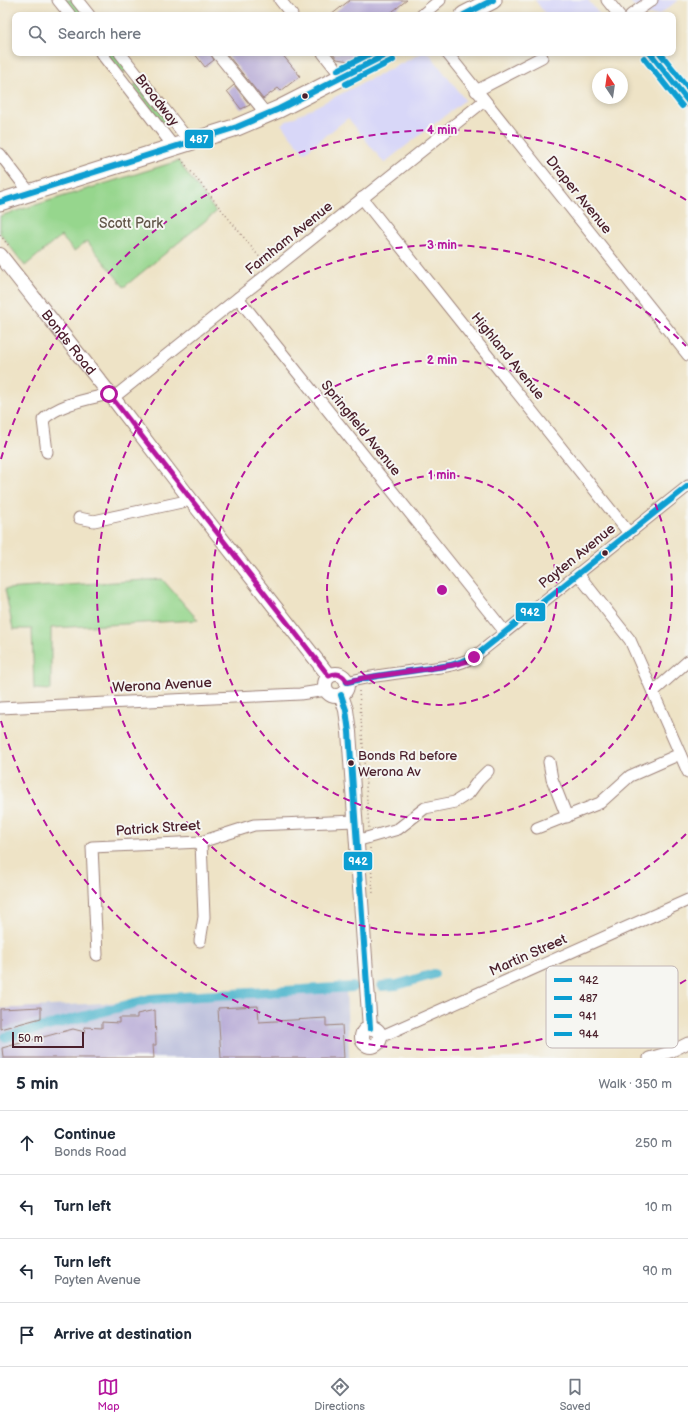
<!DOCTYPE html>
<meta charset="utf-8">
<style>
body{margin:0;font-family:"Balsamiq Sans",sans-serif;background:#f2f2f3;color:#1f2937}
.compass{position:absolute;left:592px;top:68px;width:36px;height:36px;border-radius:50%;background:#fff;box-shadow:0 2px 6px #0003;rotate:347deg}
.scale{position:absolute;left:12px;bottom:10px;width:72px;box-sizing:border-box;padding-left:4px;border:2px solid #4a1f2b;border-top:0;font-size:11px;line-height:14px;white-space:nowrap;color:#4a1f2b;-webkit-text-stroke:3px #f6f6f2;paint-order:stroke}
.stop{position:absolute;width:12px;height:12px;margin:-9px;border:3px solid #b5179e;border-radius:50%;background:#fff}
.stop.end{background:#b5179e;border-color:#fff;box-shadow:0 1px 4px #0008}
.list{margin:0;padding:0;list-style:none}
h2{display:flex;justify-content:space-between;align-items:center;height:52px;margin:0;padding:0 16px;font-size:17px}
h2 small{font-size:13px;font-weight:400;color:#747a83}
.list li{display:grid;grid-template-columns:26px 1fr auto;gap:12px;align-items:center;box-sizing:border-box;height:64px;padding:0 16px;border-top:1px solid #e0e1e3}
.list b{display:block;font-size:15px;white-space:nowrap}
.list p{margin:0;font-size:13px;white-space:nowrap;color:#747a83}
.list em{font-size:13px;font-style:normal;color:#747a83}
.icon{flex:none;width:22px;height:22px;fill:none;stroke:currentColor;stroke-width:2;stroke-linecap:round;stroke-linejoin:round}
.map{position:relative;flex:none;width:688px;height:1058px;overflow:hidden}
.search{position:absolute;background:#fff;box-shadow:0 2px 6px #0003;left:12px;right:12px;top:12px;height:44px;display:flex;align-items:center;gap:10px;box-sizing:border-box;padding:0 14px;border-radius:8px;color:#747a83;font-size:15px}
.sheet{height:308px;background:#fff}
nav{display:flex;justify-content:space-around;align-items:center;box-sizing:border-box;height:56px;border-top:1px solid #e0e1e3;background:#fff;font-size:11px;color:#747a83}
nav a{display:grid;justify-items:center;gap:2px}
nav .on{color:#b5179e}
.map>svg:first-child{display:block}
</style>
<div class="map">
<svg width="688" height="1058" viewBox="0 0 688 1058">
<rect width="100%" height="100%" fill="#f6f6f2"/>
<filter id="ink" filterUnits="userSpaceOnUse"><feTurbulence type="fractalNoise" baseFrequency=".025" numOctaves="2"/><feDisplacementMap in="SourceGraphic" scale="8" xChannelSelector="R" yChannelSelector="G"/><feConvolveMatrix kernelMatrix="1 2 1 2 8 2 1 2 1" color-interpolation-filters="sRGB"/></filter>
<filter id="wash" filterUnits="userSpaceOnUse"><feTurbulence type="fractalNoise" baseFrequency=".012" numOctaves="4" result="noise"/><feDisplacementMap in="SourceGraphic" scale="16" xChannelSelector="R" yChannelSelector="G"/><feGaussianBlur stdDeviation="0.9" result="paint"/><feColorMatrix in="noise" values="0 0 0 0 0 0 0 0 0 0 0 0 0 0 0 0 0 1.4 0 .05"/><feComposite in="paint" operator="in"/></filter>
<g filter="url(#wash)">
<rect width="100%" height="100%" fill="#eee3c6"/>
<g fill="#d8d7f8">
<path d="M535 0H588L600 15H546Z"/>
<path d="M629 0H678L659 15H641Z"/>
<path d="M422 53H429L465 100 384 163 348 118 304 153 281 124Z"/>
</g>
<path fill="#bfc2dd" d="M346 989 349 1058H0V1009Z"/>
<g fill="#96d68d" stroke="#707a5c">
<path d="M62 0H73L85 15H74Z"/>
<path d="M105 53H116L127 70 123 73Z"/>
<path d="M138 83 166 119 165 121 162 122 133 86Z"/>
<path d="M178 161 216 212 124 287 87 241 74 251 61 236 25 266 0 233V216Z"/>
<path d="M162 579 198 620 51 628V690L34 689 32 629H13L5 589Z"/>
</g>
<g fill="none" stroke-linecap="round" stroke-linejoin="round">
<g stroke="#4fb6cd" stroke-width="10">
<path d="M382 986 397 985 434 974"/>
<path d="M6 1037 150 999 353 987"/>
</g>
</g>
<g id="blocks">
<g fill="#b5a8d5">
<path d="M350 0H407L388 15H331Z"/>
<path d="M194 53H210L214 60 205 67Z"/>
<path d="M226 53H281L300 76 281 91 278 88 263 99Z"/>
<path d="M332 53H365L349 61 337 59Z"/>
<path d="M234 85 250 105 241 109 227 91Z"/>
<path d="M258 1006 259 1022 326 1018V1026L342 1025 344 1058H221L218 1008Z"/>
<path d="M41 1007V1018L0 1029V1009Z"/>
<path d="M155 1010 156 1045H153L154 1058H3L2 1048 73 1029 85 1032 84 1027 102 1028V1022L119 1023V1018H137V1014Z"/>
</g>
</g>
</g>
<g filter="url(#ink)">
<use href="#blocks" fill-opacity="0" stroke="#9c8178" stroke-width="1"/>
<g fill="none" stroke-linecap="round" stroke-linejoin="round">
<g stroke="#9c8178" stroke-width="13">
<g id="minor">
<path d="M58 0 70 15"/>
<path d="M77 0 89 15"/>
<path d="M280 0 292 15"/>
<path d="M607 0 619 15"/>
<path d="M422 15 440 0"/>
<path d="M631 15 652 0"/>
<path d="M101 53 174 147"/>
<path d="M120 53 190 142"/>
<path d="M217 53 267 115"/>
<path d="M323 53 342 77"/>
<path d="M447 53 688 355"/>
<path d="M650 53 688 101"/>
<path d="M476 91 542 57"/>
<path d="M0 154 30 193"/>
<path d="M362 198 629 533"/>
<path d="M238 298 505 632"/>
<path d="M113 398 484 101"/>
<path d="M47 452 43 420C58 404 89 399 109 394"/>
<path d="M79 518 94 521 191 500"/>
<path d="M578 574 630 640 688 772"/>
<path d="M347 682C373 675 400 673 426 669 443 667 459 665 474 657L688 486"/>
<path d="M653 692 688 661"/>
<path d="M0 708 300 694 326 690"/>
<path d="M549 762 552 779 567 817"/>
<path d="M537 828 600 803 630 776 680 754"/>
<path d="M356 841 398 829 425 808 455 802 469 793 478 781 488 771"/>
<path d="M200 941 204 917 201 842"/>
<path d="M97 955 92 847 201 842 254 825 355 821"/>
<path d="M380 1037 688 900"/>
<path d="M649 1058 670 1052 688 1043"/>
</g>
</g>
<g stroke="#9c8178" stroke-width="16">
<g id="major">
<path id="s1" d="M0 255 113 398 191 500 329 676"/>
<circle cx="336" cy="685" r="11"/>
<path d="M341 695 346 710 349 732 370 1028"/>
<circle cx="371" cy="1037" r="9"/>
</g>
</g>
<g stroke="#9c8178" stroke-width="19">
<g id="highway">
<path d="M464 15 493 0"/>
<path d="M0 202 237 127 279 109 389 53"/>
</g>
</g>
<g stroke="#9c8178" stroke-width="1.5" stroke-dasharray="1 3" stroke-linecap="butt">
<path d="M181 159 265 264"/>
<path d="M0 235 9 246"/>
<path d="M359 691 369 828"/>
<path d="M370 848 373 894"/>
</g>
<use href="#minor" stroke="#fff" stroke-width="11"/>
<use href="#major" stroke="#fff" stroke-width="14"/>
<use href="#highway" stroke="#fff" stroke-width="17"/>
<g stroke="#f6f6f2" stroke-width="9">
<g id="bus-1">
<path d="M347 682 377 676 451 665 474 657 688 486"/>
<path d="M341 695 346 710 349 732 370 1028"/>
</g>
</g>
<g stroke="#f6f6f2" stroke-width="9">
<g id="bus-2">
<path d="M464 15 493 0"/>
<path d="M650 53 688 101"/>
<path d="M0 202 237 127 279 109 389 53"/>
</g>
</g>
<g stroke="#f6f6f2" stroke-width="9">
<g id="bus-3">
<path d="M644 58 682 106"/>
<path d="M346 84 393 60"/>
</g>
</g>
<g stroke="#f6f6f2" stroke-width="9">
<g id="bus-4">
<path d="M660 53 688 88"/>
<path d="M338 70 371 53"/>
</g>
</g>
<use href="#bus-1" stroke="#0b9ed2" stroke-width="6"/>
<use href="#bus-2" stroke="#0b9ed2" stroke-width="6"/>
<use href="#bus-3" stroke="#0b9ed2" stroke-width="6"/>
<use href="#bus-4" stroke="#0b9ed2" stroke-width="6"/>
</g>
</g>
<g fill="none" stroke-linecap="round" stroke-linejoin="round" filter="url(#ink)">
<path stroke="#b5179e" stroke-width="5" d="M109 394 329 676C337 672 343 674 347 682L363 678 453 665 468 661 474 657"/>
</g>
<g fill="none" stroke="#b5179e" stroke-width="2" stroke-dasharray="7 5">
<circle cx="442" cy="590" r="115"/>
<circle cx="442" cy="590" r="230"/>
<path d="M686 834A345 345 0 1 1 686 346"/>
<path d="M686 980A460 460 0 0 1 1 721M1 459A460 460 0 0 1 686 200"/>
</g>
<g fill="#4a1f2b" stroke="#f6f6f2" stroke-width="1.5">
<circle cx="305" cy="96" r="3.5"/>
<circle cx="605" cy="553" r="3.5"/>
<circle cx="351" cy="763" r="3.5"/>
</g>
<g text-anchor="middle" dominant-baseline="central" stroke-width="4" stroke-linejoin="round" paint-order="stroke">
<g font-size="13" fill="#4a1f2b" stroke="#f6f6f2" text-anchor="start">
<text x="358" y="756">Bonds Rd before<tspan x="358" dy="16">Werona Av</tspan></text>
</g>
<g font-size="14" fill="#4a1f2b" stroke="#f6f6f2">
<text transform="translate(157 100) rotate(52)">Broadway</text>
<text transform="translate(579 195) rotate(51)">Draper Avenue</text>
<text transform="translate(289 238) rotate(-39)">Farnham Avenue</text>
<text stroke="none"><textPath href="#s1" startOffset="111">Bonds Road</textPath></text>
<text transform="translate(508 356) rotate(51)">Highland Avenue</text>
<text transform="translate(361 428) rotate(51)">Springfield Avenue</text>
<text transform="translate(577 556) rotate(-39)">Payten Avenue</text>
<text transform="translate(162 685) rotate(-3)">Werona Avenue</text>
<text transform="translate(158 828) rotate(-4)">Patrick Street</text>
<text transform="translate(528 955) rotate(-24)">Martin Street</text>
</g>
<g font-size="14" fill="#615648" stroke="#f6f6f2">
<text x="131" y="223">Scott Park</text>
</g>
</g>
<rect x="546" y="966" width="132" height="82" rx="6" fill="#f6f6f2" stroke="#c2b6b6" stroke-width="1"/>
<rect x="554" y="978" width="18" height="4" fill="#0b9ed2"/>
<rect x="554" y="996" width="18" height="4" fill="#0b9ed2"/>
<rect x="554" y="1014" width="18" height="4" fill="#0b9ed2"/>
<rect x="554" y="1032" width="18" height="4" fill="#0b9ed2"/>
<g font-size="11" fill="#4a1f2b">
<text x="579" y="984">942</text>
<text x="579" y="1002">487</text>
<text x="579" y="1020">941</text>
<text x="579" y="1038">944</text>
</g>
<circle cx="442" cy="590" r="6" fill="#b5179e" stroke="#f6f6f2" stroke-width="2"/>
<g font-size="12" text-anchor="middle" font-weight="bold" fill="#b5179e" stroke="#f6f6f2" stroke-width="4" stroke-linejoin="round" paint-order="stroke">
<text x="442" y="134">4 min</text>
<text x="442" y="249">3 min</text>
<text x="442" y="364">2 min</text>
<text x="442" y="479">1 min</text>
</g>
<g stroke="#f6f6f2" stroke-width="1.5">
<rect x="184" y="129" width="30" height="20" rx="4" fill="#0b9ed2"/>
<rect x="515" y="602" width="31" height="20" rx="4" fill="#0b9ed2"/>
<rect x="343" y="851" width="30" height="20" rx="4" fill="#0b9ed2"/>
</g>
<g font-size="11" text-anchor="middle" font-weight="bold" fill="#fff">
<text x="199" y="143">487</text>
<text x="530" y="616">942</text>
<text x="358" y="865">942</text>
</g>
</svg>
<svg class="compass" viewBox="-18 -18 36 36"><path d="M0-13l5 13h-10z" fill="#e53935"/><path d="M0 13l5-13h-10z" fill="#747a83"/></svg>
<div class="scale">50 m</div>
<div class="stop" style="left:109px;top:394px"></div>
<div class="stop end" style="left:474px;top:657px"></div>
<div class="search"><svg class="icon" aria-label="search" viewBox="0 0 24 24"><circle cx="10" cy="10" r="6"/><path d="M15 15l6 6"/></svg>Search here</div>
</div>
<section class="sheet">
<h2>5 min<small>Walk · 350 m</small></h2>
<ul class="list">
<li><svg class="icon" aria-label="ahead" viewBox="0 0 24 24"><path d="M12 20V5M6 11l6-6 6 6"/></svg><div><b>Continue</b><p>Bonds Road</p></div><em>250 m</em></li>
<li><svg class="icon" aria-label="left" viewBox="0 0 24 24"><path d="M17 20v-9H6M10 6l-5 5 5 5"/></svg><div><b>Turn left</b></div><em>10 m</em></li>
<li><svg class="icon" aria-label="left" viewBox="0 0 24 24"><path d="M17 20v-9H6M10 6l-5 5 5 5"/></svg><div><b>Turn left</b><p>Payten Avenue</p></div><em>90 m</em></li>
<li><svg class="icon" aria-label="arrive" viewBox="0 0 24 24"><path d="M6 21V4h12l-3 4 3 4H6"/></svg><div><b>Arrive at destination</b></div></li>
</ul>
</section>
<nav>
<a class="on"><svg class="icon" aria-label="map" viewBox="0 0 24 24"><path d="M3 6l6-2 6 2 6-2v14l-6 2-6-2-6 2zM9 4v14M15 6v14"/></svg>Map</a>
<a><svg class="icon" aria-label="directions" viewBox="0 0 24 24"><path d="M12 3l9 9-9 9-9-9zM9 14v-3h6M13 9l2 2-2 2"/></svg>Directions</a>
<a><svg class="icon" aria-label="saved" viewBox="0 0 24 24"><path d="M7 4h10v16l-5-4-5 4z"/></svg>Saved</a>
</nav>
